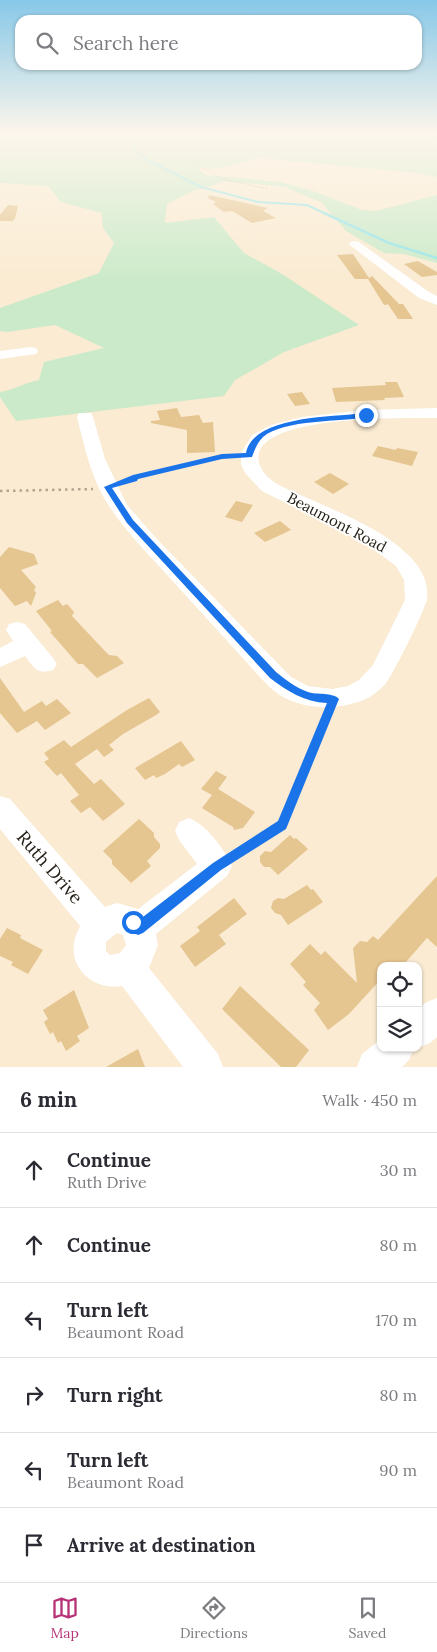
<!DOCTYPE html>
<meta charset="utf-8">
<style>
body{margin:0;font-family:Lora,serif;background:#f7f7f7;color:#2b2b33}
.controls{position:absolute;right:15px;bottom:15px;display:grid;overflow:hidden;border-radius:10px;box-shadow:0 1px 4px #0004}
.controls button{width:45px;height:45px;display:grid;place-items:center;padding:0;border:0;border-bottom:1px solid #e1e1e2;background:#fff;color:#2b2b33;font:25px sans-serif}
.stop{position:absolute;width:15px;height:15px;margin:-11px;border:4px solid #1a73e8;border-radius:50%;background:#fff}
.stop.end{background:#1a73e8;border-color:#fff;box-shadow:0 1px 5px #0008}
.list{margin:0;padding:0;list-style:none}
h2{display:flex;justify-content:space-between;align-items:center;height:65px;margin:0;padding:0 20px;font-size:21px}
h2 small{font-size:16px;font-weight:400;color:#7c7c81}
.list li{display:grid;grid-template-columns:32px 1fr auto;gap:15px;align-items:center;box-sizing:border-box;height:75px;padding:0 20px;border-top:1px solid #e1e1e2}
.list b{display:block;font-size:19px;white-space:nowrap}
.list p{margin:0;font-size:16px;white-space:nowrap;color:#7c7c81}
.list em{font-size:16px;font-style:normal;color:#7c7c81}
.icon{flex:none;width:28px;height:28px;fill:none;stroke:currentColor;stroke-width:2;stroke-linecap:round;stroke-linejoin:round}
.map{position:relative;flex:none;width:437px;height:1067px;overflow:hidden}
.search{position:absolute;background:#fff;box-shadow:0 1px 4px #0004;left:15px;right:15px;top:15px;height:55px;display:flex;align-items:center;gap:12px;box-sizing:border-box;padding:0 18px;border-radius:15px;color:#7c7c81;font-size:19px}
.sheet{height:515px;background:#fff}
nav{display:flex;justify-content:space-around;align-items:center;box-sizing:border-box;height:70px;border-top:1px solid #e1e1e2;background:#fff;font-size:14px;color:#7c7c81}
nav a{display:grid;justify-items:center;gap:2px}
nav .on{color:#b73276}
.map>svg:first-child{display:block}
</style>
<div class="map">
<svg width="437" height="1067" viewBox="0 0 437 1067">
<rect width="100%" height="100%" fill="#faebd2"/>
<path fill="#caeac9" d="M0 134H437V177L417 173 260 158 223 168 210 169 201 166 199 169 205 175 280 182 313 191 362 210 376 211 437 195V263L404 254 384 253 346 231 322 203 285 187 226 181 193 191 167 204 165 223 214 217 244 253 282 274 359 325 284 352 235 380 224 396 16 421 0 397V392C14 390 24 383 39 380L44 362 104 348 55 325 7 332 0 331V308L99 273 114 243 103 228 102 213 61 202 48 186 0 183Z"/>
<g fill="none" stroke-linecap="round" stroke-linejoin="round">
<path stroke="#96e5e8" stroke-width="2" d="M135 134 134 148 145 159 201 187 258 202 307 205 326 214"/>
<path stroke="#96e5e8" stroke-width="2.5" d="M324 213 389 243 437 258"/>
</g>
<g fill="#e5c590">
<path d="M209 195 268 208 263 211 276 218 252 223 232 211 224 212 213 204 216 202 208 198Z"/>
<path d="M8 205 18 206 15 218 13 221H0V215Z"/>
<path d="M353 254 369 278 372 276 399 304H403L413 319H398L388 304H391L384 305 368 279H355L337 255Z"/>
<path d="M418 261 437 272V275L422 277 404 264Z"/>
<path d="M385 382H397L404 397 384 398 385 400 336 402 332 388 386 385Z"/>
<path d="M302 392 310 404 295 406 287 394Z"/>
<path d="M177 408 181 417 199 415 203 423 213 422 215 452 187 453V430L151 423V421L160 420 157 411Z"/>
<path d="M378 446 396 450 397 448 418 452 412 466 372 456Z"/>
<path d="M330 473 349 484 333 494 314 482Z"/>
<path d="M236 501 253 505 242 522 225 517Z"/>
<path d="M280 521 291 530 265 542 254 533Z"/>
<path d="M9 547 34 554 38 564 21 570 36 587 34 590 36 593 31 606 27 601 15 606 0 588V557Z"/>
<path d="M58 600 63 606 67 604 74 612 72 616 102 648 109 655 117 656 124 663 97 678 83 664H78L50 632 52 631 36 611Z"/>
<path d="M0 678 24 712 42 701 46 706 57 699 71 713 45 730 37 721 17 733 0 713Z"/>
<path d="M149 698 160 712 156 715 123 734 109 745 114 750 104 757 97 749 75 764 94 784 101 779 125 804 103 821 90 807 81 813 70 801 79 795 61 773 57 776 44 762 49 759 44 753 64 740 71 747 127 710Z"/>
<path d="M181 741 195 760 182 767 179 764 165 774 156 778 154 775 145 780 135 768Z"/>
<path d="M216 771 227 777 218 789 255 812 243 828 234 830 233 827 202 808 212 795 201 789Z"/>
<path d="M139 819 154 833V837L160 844V848L147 861 151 866 131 883 112 864V860L103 851Z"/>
<path d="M290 835 294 839 296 838 308 849 278 875 270 867H264L260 862V856L265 851 271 852Z"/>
<path d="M437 876V947L427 938 405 963 400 966H381V979L349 1014 328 1030 314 1010 320 1003 303 985 306 982 290 964 310 944 321 955 325 951 357 983 353 948 360 941 367 942 373 936 378 940Z"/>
<path d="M307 885 311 890 313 889 323 902 288 925 281 915 275 913 271 908 273 901 278 898 284 899Z"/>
<path d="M234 898 247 914 219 935 226 944 195 967 180 946 200 931 197 927Z"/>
<path d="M7 928 21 935 20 938 43 950 28 974 11 965 13 962 0 956V939Z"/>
<path d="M240 986 309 1050 296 1067H281L222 1009Z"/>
<path d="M74 990 89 1028 77 1036 80 1041 66 1051 61 1041 58 1043 53 1032 50 1034 44 1022 48 1019 43 1010Z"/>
<path d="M138 1049 145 1067H106Z"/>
</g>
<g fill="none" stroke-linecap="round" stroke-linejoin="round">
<path stroke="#b1a592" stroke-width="1" stroke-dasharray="1 2" stroke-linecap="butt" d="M199 165 222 179 268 189"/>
<g stroke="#b1a592" stroke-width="2.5" stroke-dasharray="2.5 4" stroke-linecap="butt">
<path d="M123 483 135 479 133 478 222 456H235"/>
<path d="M0 491 93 489"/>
</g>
<path stroke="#b1a592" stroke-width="3" stroke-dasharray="3 4.5" stroke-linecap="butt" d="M289 808 328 713"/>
<path stroke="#b1a592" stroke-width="4" stroke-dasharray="4 5.5" stroke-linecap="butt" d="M233 856 282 825 290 806"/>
<g fill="#fff" fill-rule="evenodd">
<path d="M355 241 359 242 429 292 437 296V305L419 298 351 246 349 244 351 242Z"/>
<path d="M31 347 36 348 38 351 36 354 0 359V351Z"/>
<path d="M437 408V418C404 418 269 415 259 453 256 465 265 476 274 482 283 488 295 492 305 497 339 512 387 531 412 559 422 570 429 583 427 599 425 610 394 673 386 683 378 692 369 699 358 702 331 711 296 709 273 690 261 680 250 665 239 654 216 628 192 603 169 577 149 555 128 534 111 509 92 482 85 449 77 417L79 413H91L93 417 105 459 127 505 156 538 291 677 308 686 332 689 348 686 359 680 373 665 405 600 404 580 396 566 362 541 262 491 245 473 241 464V453L252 435 271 425 302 417 364 410Z"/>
<path d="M17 622 25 624 53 658 57 664 53 670C37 675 34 668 25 656L0 667V648L13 641 6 630 9 624Z"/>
<path d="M0 796 10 799 105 907 117 903 138 909 197 864 179 840 175 831 179 822 189 818C207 825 224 849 232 866L227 876 156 934 158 945 149 968 218 1054 223 1067H183L122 986C98 991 70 972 74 944 74 938 78 931 80 926L0 829ZM117 933 123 935 126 945 120 953 110 955 106 951V942Z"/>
<path d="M437 998V1037L430 1043 418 1048V1009L425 1003Z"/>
<path d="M381 1039V1048H414L409 1060 402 1067H357L362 1054Z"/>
</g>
</g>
<linearGradient id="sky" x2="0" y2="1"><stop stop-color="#87c8e8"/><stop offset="0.47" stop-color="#fdf6eb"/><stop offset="1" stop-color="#fdf6eb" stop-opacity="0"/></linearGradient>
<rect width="437" height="284" fill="url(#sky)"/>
<path fill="#1a73e8" d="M366 413 369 414V417C341 422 284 419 263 437 257 443 255 449 252 457L222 459 138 479 137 481 112 488 133 520 276 672C286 680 296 688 308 692 317 695 333 692 339 699L286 829 221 870 143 933 138 935 134 933 126 922 128 918 133 916 139 920 213 863 278 821 327 703C304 702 287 691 270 678L127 523 104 487 133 475 222 454 246 453C253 415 336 417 366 413Z"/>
<g text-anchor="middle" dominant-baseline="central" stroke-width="4" stroke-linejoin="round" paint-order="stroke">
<g font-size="15" fill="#262118" stroke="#fff">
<text transform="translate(337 522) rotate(28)">Beaumont Road</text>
</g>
<g font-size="18" fill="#262118" stroke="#fff">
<text transform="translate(50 867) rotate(49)">Ruth Drive</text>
</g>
</g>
</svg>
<div class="controls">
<button><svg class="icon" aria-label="locate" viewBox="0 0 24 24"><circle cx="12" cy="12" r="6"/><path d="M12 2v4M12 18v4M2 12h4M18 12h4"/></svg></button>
<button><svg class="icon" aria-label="layers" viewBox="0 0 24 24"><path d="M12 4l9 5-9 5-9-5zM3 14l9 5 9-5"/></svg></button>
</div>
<div class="stop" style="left:133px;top:922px"></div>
<div class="stop end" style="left:366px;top:415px"></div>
<div class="search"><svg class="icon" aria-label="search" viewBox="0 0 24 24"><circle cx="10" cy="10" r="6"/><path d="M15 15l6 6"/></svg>Search here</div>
</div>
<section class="sheet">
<h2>6 min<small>Walk · 450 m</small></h2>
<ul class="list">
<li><svg class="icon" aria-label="ahead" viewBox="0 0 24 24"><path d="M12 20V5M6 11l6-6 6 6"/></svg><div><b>Continue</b><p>Ruth Drive</p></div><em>30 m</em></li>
<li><svg class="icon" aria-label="ahead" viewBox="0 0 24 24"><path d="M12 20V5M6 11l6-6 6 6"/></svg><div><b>Continue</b></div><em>80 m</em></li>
<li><svg class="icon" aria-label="left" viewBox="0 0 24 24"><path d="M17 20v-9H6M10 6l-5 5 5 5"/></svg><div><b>Turn left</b><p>Beaumont Road</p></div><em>170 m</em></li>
<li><svg class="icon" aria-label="right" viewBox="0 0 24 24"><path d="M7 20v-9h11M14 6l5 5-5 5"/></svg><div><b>Turn right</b></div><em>80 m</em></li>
<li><svg class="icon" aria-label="left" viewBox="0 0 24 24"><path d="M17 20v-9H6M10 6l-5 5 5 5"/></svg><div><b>Turn left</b><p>Beaumont Road</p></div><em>90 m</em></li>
<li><svg class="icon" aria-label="arrive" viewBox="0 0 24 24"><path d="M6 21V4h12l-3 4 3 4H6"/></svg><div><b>Arrive at destination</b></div></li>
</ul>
</section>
<nav>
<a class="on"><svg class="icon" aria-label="map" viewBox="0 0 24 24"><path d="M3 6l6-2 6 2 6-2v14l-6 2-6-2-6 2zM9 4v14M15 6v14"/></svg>Map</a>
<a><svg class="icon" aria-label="directions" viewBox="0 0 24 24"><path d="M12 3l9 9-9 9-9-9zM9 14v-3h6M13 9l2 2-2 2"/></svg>Directions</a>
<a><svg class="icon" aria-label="saved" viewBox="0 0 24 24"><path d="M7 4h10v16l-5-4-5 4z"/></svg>Saved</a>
</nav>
